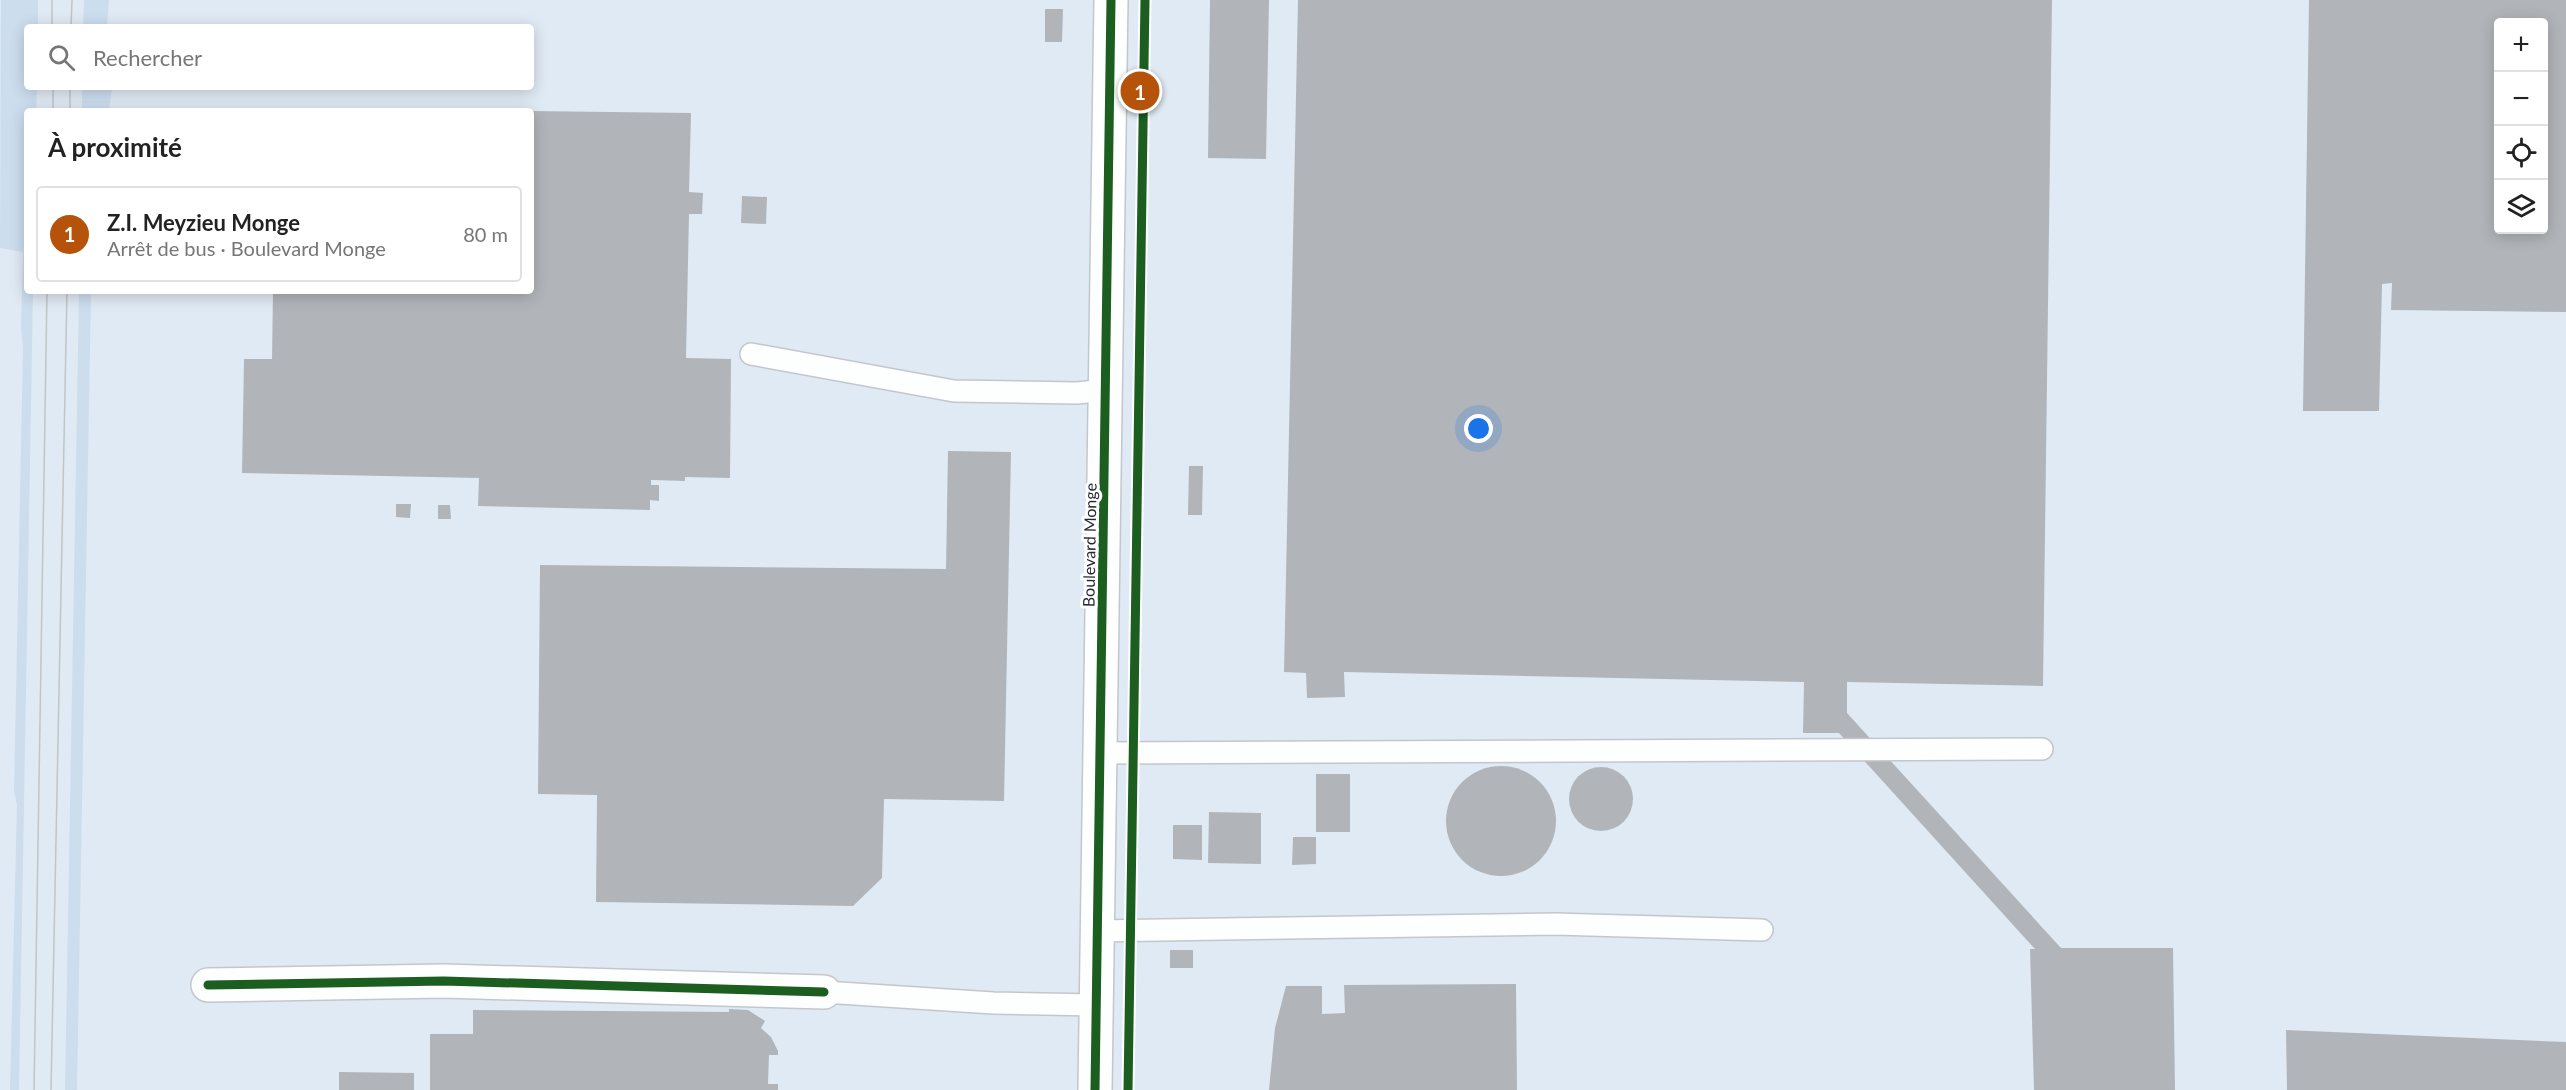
<!DOCTYPE html>
<html lang="fr">
<meta charset="utf-8">
<style>
body{margin:0;font-family:Lato,sans-serif;background:#f6f6f6;color:#222}
.controls{position:absolute;right:18px;top:18px;display:grid;overflow:hidden;border-radius:6px;box-shadow:0 3px 15px #0003}
.controls button{width:54px;height:54px;display:grid;place-items:center;padding:0;border:0;border-bottom:2px solid #e0e0e0;background:#fff;color:#222;font:30px sans-serif}
.you{position:absolute;left:1479px;top:429px;width:21px;height:21px;margin:-15px;border:4px solid #fff;border-radius:50%;background:#1a73e8;box-shadow:0 0 0 9px #1a73e833}
.badge{display:grid;place-items:center;width:39px;height:39px;border-radius:50%;background:#b45309;color:#fff;font-size:20px;font-weight:700}
.pin{position:absolute;translate:-50% -50%;border:3px solid #fff;box-shadow:0 2px 6px #0006}
.list{margin:0;padding:0;list-style:none}
h2{display:flex;justify-content:space-between;align-items:center;height:78px;margin:0;padding:0 24px;font-size:26px}
h2 small{font-size:20px;font-weight:400;color:#767676}
.list li{display:grid;grid-template-columns:39px 1fr auto;gap:18px;align-items:center;box-sizing:border-box;height:96px;margin:0 12px 12px;padding:0 12px;border:2px solid #e0e0e0;border-radius:6px}
.list b{display:block;font-size:22px;white-space:nowrap}
.list p{margin:0;font-size:20px;white-space:nowrap;color:#767676}
.list em{font-size:20px;font-style:normal;color:#767676}
.icon{flex:none;width:33px;height:33px;fill:none;stroke:currentColor;stroke-width:2;stroke-linecap:round;stroke-linejoin:round}
.map{position:relative;flex:none;width:2566px;height:1090px;overflow:hidden}
.search{position:absolute;background:#fff;box-shadow:0 3px 15px #0003;left:24px;top:24px;width:510px;height:66px;display:flex;align-items:center;gap:15px;box-sizing:border-box;padding:0 21px;border-radius:6px;color:#767676;font-size:22px}
.panel{position:absolute;background:#fff;box-shadow:0 3px 15px #0003;left:24px;top:108px;width:510px;height:186px;border-radius:6px}
.map>svg:first-child{display:block}
</style>
<div class="map">
<svg width="2566" height="1090" viewBox="0 0 2566 1090">
<rect width="100%" height="100%" fill="#f2f6fa"/>
<path fill="#e0eaf4" fill-rule="evenodd" d="M0 0H2566V1090H0ZM2498 22H2544V230H2498ZM27 27H531V87H27ZM27 111H531V291H27Z"/>
<g fill="#cde">
<path d="M1 0H38V27H27V87H37L36 111H27V291H33L19 1090H10L17 805 14 791 23 348 21 327 23 252 0 248Z"/>
<path d="M84 0H109L107 27H83Z"/>
<path d="M82 87H112L109 111H82Z"/>
<path d="M79 291H91L77 1090H65Z"/>
</g>
<g fill="#b1b5b9" fill-rule="evenodd">
<path d="M1210 0H1269L1266 159 1208 158Z"/>
<path d="M1298 0H2052L2043 686 1847 682V713L2061 948H2173L2175 1090H2034L2030 949H2035L1839 733H1803L1804 682 1344 672 1345 697 1307 698 1306 673 1284 672Z"/>
<path d="M2309 0H2566V312L2391 310 2392 283 2382 284 2379 411H2303ZM2498 22H2544V230H2498Z"/>
<path d="M1045 9H1063L1062 42H1045Z"/>
<path d="M388 108 423 109V111H388Z"/>
<path d="M531 111 691 113 689 192 703 193 702 214H689L686 358 731 359 730 478 685 477V481L651 480V485H659V501L650 500V510L478 506 479 478 242 473 244 359H272L273 291H531Z"/>
<path d="M742 196 767 197 766 224 741 223Z"/>
<path d="M948 451 1011 452 1004 801 884 799 882 878 853 906 596 902 597 795 538 794 540 565 946 569Z"/>
<path d="M1189 466H1203L1202 515H1188Z"/>
<path d="M396 504H411L410 518 396 517Z"/>
<path d="M438 505H450L451 519H438Z"/>
<circle cx="1501" cy="821" r="55"/>
<circle cx="1601" cy="799" r="32"/>
<rect x="1316" y="774" width="34" height="58"/>
<path d="M1209 812 1261 813V864L1208 863Z"/>
<path d="M1173 825H1202V860L1173 859Z"/>
<path d="M1293 837H1316V864L1292 865Z"/>
<rect x="1170" y="950" width="23" height="18"/>
<path d="M1516 984 1517 1090H1269L1275 1028 1286 986H1322V1014L1345 1013 1344 985Z"/>
<path d="M729 1009 748 1010 765 1021 761 1028 771 1037 778 1051V1055H769L768 1084H778V1090H430V1034H473V1010L729 1012Z"/>
<path d="M2286 1030 2566 1042V1090H2287Z"/>
<path d="M339 1072 414 1073V1090H339Z"/>
</g>
<g fill="none" stroke-linecap="round" stroke-linejoin="round">
<g stroke="#c3c7cb" stroke-width="24">
<g id="lane">
<path d="M751 354 954 391 1077 393 1106 390"/>
<path d="M1101 753 2042 749"/>
<path d="M1097 931 1555 924 1762 930"/>
<path d="M824 992 993 1003 1096 1005"/>
</g>
</g>
<g stroke="#c3c7cb" stroke-width="36">
<g id="street">
<path d="M208 985 444 981 824 992"/>
<path d="M1095 1090 1111 0"/>
</g>
</g>
<use href="#lane" stroke="#fdfefe" stroke-width="21"/>
<use href="#street" stroke="#fdfefe" stroke-width="33"/>
<g stroke="#c2c4c5" stroke-width="1.5">
<path d="M52 27V0"/>
<path d="M71 27 72 0"/>
<path d="M53 87V111"/>
<path d="M70 111V87"/>
<path d="M34 1090 47 291"/>
<path d="M51 1090 67 291"/>
</g>
<g stroke="#fff" stroke-width="13">
<g id="cycleway">
<path d="M208 985 444 981 824 992"/>
<path d="M1095 1090 1111 0"/>
<path d="M1128 1090 1145 0"/>
</g>
</g>
<use href="#cycleway" stroke="#1b5e20" stroke-width="9"/>
</g>
<g text-anchor="middle" dominant-baseline="central" stroke-width="6" stroke-linejoin="round" paint-order="stroke">
<g font-size="16" fill="#24292e" stroke="#fff">
<text transform="translate(1089 545) rotate(-89)">Boulevard Monge</text>
</g>
</g>
</svg>
<div class="controls">
<button>+</button>
<button>−</button>
<button><svg class="icon" aria-label="locate" viewBox="0 0 24 24"><circle cx="12" cy="12" r="6"/><path d="M12 2v4M12 18v4M2 12h4M18 12h4"/></svg></button>
<button><svg class="icon" aria-label="layers" viewBox="0 0 24 24"><path d="M12 4l9 5-9 5-9-5zM3 14l9 5 9-5"/></svg></button>
</div>
<div class="you"></div>
<div class="pin badge" style="left:1140px;top:91px">1</div>
<div class="search"><svg class="icon" aria-label="search" viewBox="0 0 24 24"><circle cx="10" cy="10" r="6"/><path d="M15 15l6 6"/></svg>Rechercher</div>
<section class="panel">
<h2>À proximité<small></small></h2>
<ul class="list">
<li><span class="badge">1</span><div><b>Z.I. Meyzieu Monge</b><p>Arrêt de bus · Boulevard Monge</p></div><em>80 m</em></li>
</ul>
</section>
</div>
